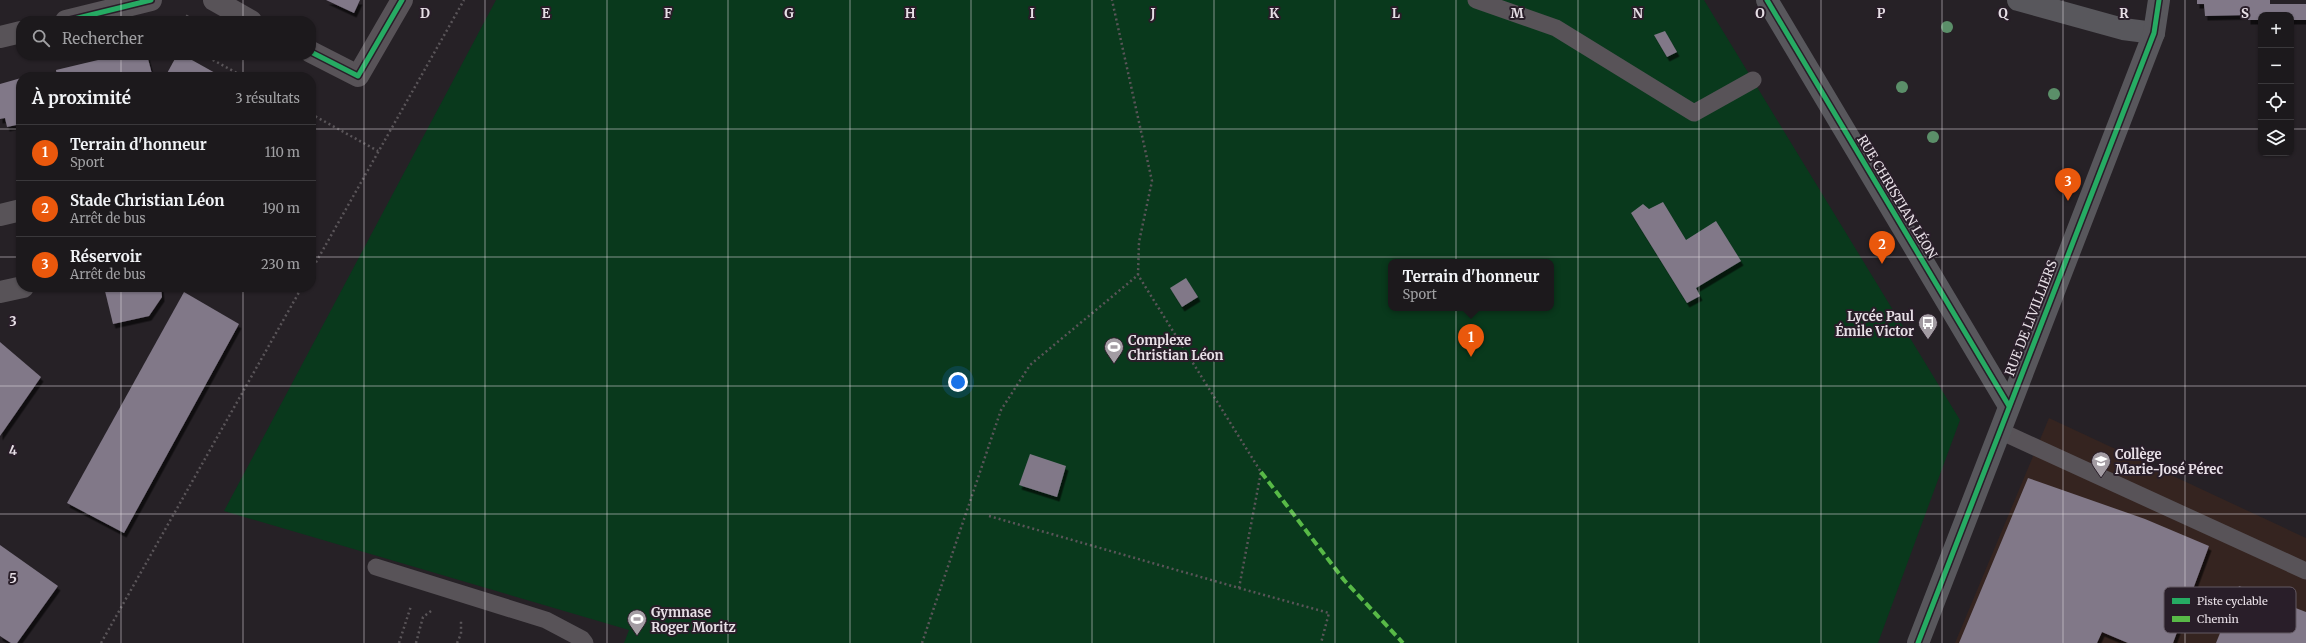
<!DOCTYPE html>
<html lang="fr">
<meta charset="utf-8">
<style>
body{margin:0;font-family:Merriweather,serif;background:#292629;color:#f1f3f6}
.controls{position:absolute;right:12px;top:12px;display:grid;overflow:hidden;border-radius:8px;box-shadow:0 1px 3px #0004}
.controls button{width:36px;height:36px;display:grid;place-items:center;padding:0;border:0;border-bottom:1px solid #3a383b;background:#1c191c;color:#f1f3f6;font:20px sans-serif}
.you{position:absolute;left:958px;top:382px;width:14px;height:14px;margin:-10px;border:3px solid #fff;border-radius:50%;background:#1a73e8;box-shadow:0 0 0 6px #1a73e833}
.badge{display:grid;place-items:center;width:26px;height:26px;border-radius:50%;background:#ea580c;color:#fff;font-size:13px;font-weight:700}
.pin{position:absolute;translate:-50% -33px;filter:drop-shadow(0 1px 2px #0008)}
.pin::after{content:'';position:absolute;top:21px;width:14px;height:12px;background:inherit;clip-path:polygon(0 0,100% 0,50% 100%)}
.popup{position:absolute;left:1388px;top:259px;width:166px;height:52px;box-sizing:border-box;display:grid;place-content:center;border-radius:8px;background:#1c191c;filter:drop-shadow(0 1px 3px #0005);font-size:13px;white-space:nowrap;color:#a0a0a3}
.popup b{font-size:15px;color:#f1f3f6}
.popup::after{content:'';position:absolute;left:50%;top:100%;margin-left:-8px;border:8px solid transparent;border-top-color:#1c191c}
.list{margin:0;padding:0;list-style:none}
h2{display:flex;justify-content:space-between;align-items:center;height:52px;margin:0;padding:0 16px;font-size:17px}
h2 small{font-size:13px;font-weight:400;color:#a0a0a3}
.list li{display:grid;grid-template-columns:26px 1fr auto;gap:12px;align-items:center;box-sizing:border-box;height:56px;padding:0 16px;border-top:1px solid #3a383b}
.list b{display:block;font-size:15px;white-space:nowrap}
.list p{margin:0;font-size:13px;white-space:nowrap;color:#a0a0a3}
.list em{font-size:13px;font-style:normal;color:#a0a0a3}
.icon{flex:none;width:22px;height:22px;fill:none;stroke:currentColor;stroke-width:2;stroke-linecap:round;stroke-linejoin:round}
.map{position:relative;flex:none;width:2306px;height:643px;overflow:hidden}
.search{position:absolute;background:#1c191c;box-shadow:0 1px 3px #0004;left:16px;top:16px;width:300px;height:44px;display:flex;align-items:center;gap:10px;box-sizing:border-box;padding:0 14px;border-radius:16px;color:#a0a0a3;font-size:15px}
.panel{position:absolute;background:#1c191c;box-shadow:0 1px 3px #0004;left:16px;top:72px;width:300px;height:220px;border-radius:16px}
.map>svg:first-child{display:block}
</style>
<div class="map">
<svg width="2306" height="643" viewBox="0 0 2306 643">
<defs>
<filter id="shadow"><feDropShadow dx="2.5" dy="4.5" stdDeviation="0" flood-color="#0009"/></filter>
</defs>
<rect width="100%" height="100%" fill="#262126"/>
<path fill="#352420" d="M2049 418 2306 538V643H1955Z"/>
<path fill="#09391c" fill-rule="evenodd" d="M496 0H1704L1960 420 1878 643H624L629 630 224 511ZM1391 262H1551V308H1391Z"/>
<g fill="#817888" filter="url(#shadow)">
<path d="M326 0H360L354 13Z"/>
<path d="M2197 0H2270V4H2306V20H2291V15H2261V20H2248V15L2205 16 2204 4H2197Z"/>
<path d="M1665 31 1677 52 1667 57 1654 35Z"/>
<path d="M119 55H147L152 74 139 77H57L56 70Z"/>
<path d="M177 55H183L217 74 215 77H165Z"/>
<path d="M21 78V124L7 127 5 118 0 119V84Z"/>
<path d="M1663 202 1686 240 1716 221 1741 261 1696 288 1700 296 1687 303 1631 213 1643 204 1649 209Z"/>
<path d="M1186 278 1198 297 1182 307 1170 288Z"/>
<path d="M104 287H161L162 297 149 316 113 324Z"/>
<path d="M184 292 239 324 124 533 67 503Z"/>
<path d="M0 342 41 377 0 436Z"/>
<path d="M1030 454 1066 466 1057 497 1019 485Z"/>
<path d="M2028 478 2145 519 2209 546 2173 643H2128L2102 632 2097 643H1959Z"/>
<path d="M0 545 58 586 17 643H11L0 636Z"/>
<path d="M2239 586 2306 612V643H2216Z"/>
</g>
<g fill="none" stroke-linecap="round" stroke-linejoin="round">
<g stroke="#5a5559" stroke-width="2.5" stroke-dasharray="2 3" stroke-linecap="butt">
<path d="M184 21 189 13"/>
<path d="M204 55 244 77"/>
<path d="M311 114 378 151"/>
<path d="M311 271 464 0"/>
<path d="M989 516 1239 588 1261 472 1138 275"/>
<path d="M1239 588 1329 613 1321 643"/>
<path d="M101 643 302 287"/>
<path d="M399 643 411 606"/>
<path d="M416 643 423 617 431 611"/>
<path d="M457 643 461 634V620"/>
<path d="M922 643 1001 410 1030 365 1138 275 1139 242 1152 181 1112 0"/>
</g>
<g stroke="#585358" stroke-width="17">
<path d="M1476 0 1556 28 1694 113 1753 80"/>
<path d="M2000 431 2306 571"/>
<path d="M376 567 546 620 582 639 585 643"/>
</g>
<g stroke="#585358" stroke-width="22">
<path d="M214 0 251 21"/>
<path d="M66 21 151 0"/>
<path d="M0 37 21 32"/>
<path d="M311 52 358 76 402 0"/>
<path d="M0 215 21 210"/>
<path d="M0 292 23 287"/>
</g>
<g stroke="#58575c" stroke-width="22">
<path d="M1767 0 2009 406"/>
<path d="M2018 0 2123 29 2154 33"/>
<path d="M1918 643 2154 33 2159 0"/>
</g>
<path stroke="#58b947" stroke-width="4" stroke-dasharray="8 4" stroke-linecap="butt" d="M1261 472 1344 580 1403 643"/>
<g stroke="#291e29" stroke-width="8">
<g id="cycleway">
<path d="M1767 0 2009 406"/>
<path d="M66 21 151 0"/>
<path d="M311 52 358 76 402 0"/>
<path d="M1918 643 2154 33 2159 0"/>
</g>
</g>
<use href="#cycleway" stroke="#26ab63" stroke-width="5"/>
</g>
<g fill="#5b8f69">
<circle cx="1947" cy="27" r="6"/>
<circle cx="1902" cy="87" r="6"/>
<circle cx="2054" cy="94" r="6"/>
<circle cx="1933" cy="137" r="6"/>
</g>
<path fill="none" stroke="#e7dfe6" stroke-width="1" stroke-opacity="0.55" d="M121 0V21M243 0V21M364 0V643M485 0V643M607 0V643M728 0V643M850 0V643M971 0V643M1092 0V643M1214 0V643M1335 0V643M1456 0V643M1578 0V643M1699 0V643M1821 0V643M1942 0V643M2063 0V643M2185 0V643M121 55V77M243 55V77M0 129H21M311 129H2261M2291 129H2306M0 257H21M311 257H2306M121 287V643M243 287V643M0 386H2306M0 514H2306"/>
<defs>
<g id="bus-pin" transform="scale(1)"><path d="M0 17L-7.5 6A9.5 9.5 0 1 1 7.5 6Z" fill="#a39ca3" stroke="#291e29"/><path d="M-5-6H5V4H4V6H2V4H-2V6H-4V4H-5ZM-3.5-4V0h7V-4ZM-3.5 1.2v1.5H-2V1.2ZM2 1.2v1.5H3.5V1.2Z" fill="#fff"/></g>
<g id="stadium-pin" transform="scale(1)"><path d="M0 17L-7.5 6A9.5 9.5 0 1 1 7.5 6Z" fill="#a39ca3" stroke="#291e29"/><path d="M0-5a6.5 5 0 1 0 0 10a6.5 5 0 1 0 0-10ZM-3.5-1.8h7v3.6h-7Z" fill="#fff"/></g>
<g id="school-pin" transform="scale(1)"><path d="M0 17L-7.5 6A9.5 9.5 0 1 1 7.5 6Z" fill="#a39ca3" stroke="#291e29"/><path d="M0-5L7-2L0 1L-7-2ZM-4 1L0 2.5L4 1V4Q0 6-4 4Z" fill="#fff"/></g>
</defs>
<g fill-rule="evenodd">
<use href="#bus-pin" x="1928" y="323"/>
<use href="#stadium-pin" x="1114" y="347"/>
<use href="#school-pin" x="2101" y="461"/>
<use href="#stadium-pin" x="637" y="619"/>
</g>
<g text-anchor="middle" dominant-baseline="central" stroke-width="4" stroke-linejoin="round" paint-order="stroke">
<g font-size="13" fill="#e7dfe6" stroke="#291e29">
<text transform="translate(1897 197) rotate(59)">RUE CHRISTIAN LÉON</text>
<text transform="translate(2031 318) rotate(-69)">RUE DE LIVILLIERS</text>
</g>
<g font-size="13" font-weight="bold" fill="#e7dfe6" stroke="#291e29" text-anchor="start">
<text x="1914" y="316" text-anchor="end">Lycée Paul<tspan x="1914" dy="15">Émile Victor</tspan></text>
<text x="1128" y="340">Complexe<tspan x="1128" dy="15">Christian Léon</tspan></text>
<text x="2115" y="454">Collège<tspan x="2115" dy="15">Marie-José Pérec</tspan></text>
<text x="651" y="612">Gymnase<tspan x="651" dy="15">Roger Moritz</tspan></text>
</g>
</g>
<rect x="2164" y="587" width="132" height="46" rx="6" fill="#291e29" stroke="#625862" stroke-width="1"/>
<rect x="2172" y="598" width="18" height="6" fill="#26ab63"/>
<rect x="2172" y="616" width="18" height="6" fill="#58b947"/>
<g font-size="11" fill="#e7dfe6">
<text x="2197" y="605">Piste cyclable</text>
<text x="2197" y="623">Chemin</text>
</g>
<g font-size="13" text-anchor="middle" font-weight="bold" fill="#e7dfe6" stroke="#291e29" stroke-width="4" stroke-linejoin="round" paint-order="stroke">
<text x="425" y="18">D</text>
<text x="546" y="18">E</text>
<text x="668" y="18">F</text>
<text x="789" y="18">G</text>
<text x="910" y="18">H</text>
<text x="1032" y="18">I</text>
<text x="1153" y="18">J</text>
<text x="1274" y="18">K</text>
<text x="1396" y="18">L</text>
<text x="1517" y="18">M</text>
<text x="1638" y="18">N</text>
<text x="1760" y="18">O</text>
<text x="1881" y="18">P</text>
<text x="2003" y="18">Q</text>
<text x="2124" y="18">R</text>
<text x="2245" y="18">S</text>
<text x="13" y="326">3</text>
<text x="13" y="455">4</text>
<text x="13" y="583">5</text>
</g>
</svg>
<div class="controls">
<button>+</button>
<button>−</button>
<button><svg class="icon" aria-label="locate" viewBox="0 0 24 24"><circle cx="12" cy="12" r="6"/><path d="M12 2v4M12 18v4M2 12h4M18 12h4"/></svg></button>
<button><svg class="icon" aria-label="layers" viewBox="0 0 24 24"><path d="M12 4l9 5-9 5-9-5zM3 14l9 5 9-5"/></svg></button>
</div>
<div class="you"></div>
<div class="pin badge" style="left:1471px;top:357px">1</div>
<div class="popup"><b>Terrain d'honneur</b>Sport</div>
<div class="pin badge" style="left:1882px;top:264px">2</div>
<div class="pin badge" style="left:2068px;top:201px">3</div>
<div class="search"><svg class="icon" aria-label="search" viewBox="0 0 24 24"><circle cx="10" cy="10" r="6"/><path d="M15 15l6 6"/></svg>Rechercher</div>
<section class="panel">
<h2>À proximité<small>3 résultats</small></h2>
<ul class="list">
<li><span class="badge">1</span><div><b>Terrain d'honneur</b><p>Sport</p></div><em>110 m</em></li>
<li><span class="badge">2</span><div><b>Stade Christian Léon</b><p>Arrêt de bus</p></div><em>190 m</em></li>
<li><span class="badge">3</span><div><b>Réservoir</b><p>Arrêt de bus</p></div><em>230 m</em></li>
</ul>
</section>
</div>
